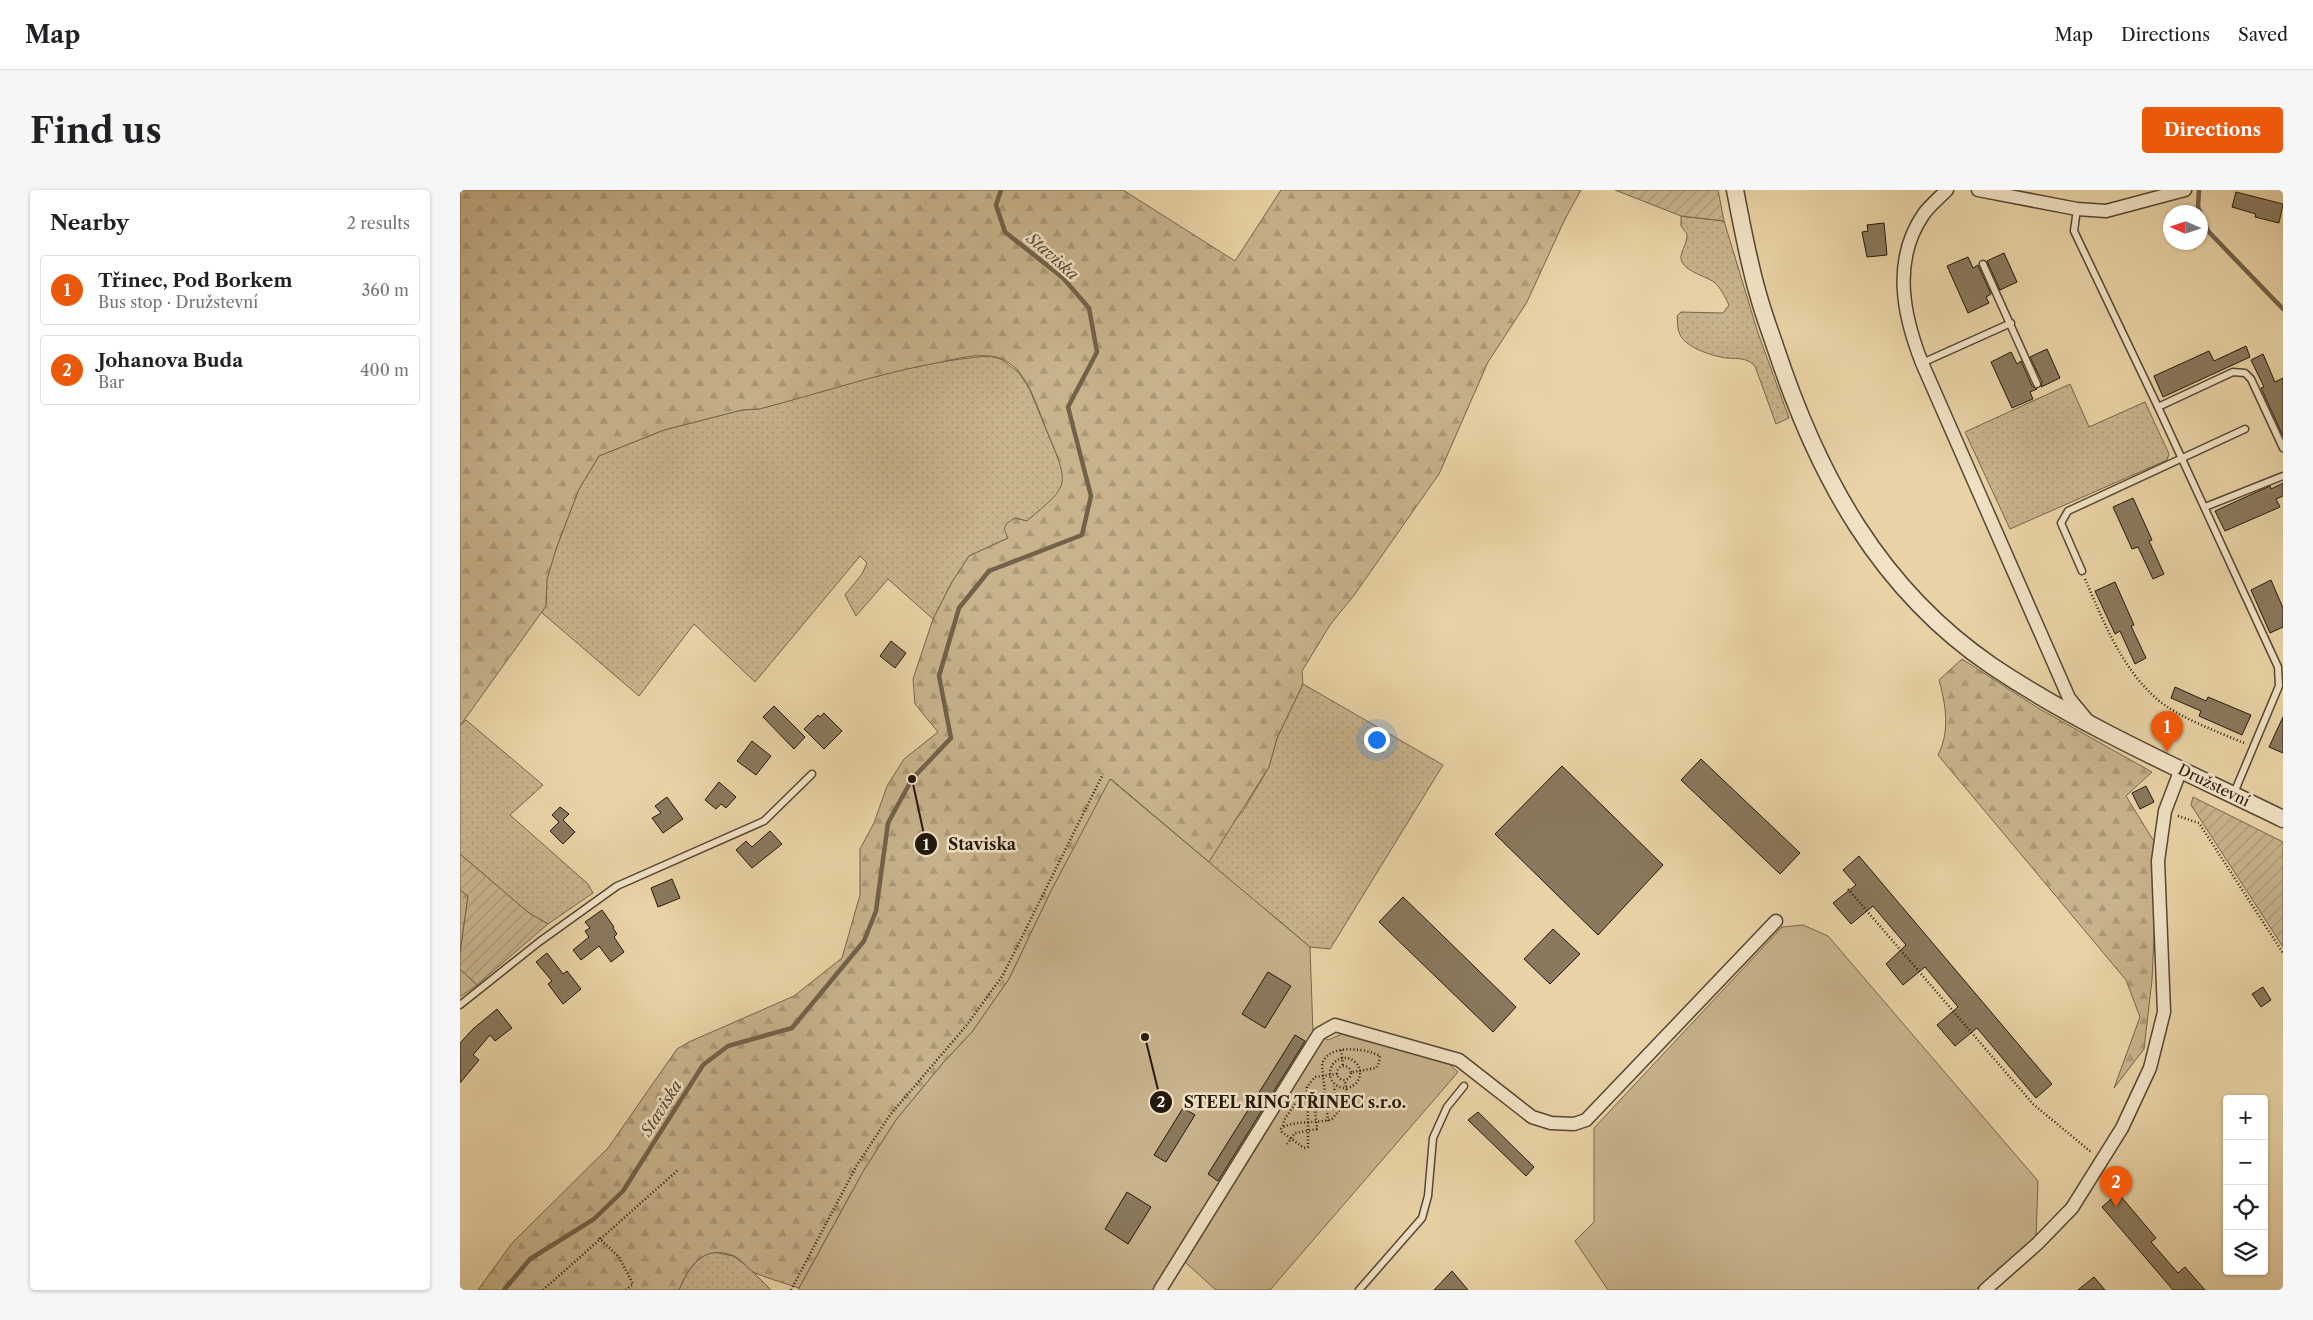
<!DOCTYPE html>
<meta charset="utf-8">
<style>
body{margin:0;font-family:"Libre Caslon Text",serif;background:#f6f6f6;color:#202124}
.controls{position:absolute;right:15px;bottom:15px;display:grid;overflow:hidden;border-radius:5px;box-shadow:0 1px 4px #0004}
.controls button{width:45px;height:45px;display:grid;place-items:center;padding:0;border:0;border-bottom:1px solid #e0e0e0;background:#fff;color:#202124;font:25px sans-serif}
.compass{position:absolute;left:1703px;top:15px;width:45px;height:45px;border-radius:50%;background:#fff;box-shadow:0 1px 4px #0004;rotate:273deg}
.you{position:absolute;left:916px;top:549px;width:18px;height:18px;margin:-12px;border:4px solid #fff;border-radius:50%;background:#1a73e8;box-shadow:0 0 0 8px #1a73e833}
.badge{display:grid;place-items:center;width:32px;height:32px;border-radius:50%;background:#ea580c;color:#fff;font-size:16px;font-weight:700}
.pin{position:absolute;translate:-50% -41px;filter:drop-shadow(0 1px 2px #0008)}
.pin::after{content:'';position:absolute;top:26px;width:18px;height:15px;background:inherit;clip-path:polygon(0 0,100% 0,50% 100%)}
.list{margin:0;padding:0;list-style:none}
h2{display:flex;justify-content:space-between;align-items:center;height:65px;margin:0;padding:0 20px;font-size:21px}
h2 small{font-size:16px;font-weight:400;color:#757577}
.list li{display:grid;grid-template-columns:32px 1fr auto;gap:15px;align-items:center;box-sizing:border-box;height:70px;margin:0 10px 10px;padding:0 10px;border:1px solid #e0e0e0;border-radius:5px}
.list b{display:block;font-size:19px;white-space:nowrap}
.list p{margin:0;font-size:16px;white-space:nowrap;color:#757577}
.list em{font-size:16px;font-style:normal;color:#757577}
.icon{flex:none;width:28px;height:28px;fill:none;stroke:currentColor;stroke-width:2;stroke-linecap:round;stroke-linejoin:round}
.map{position:relative;flex:none;width:1823px;height:1100px;overflow:hidden;border-radius:5px}
header{display:flex;align-items:center;gap:30px;box-sizing:border-box;height:70px;padding:0 25px;background:#fff;border-bottom:1px solid #e0e0e0}
header strong{font-size:24px}
nav{display:flex;gap:28px;margin-inline-start:auto;font-size:18px}
.intro{display:flex;align-items:center;justify-content:space-between;box-sizing:border-box;height:120px;padding:0 30px}
h1{margin:0;font-size:35px}
.button{padding:12px 22px;border-radius:5px;background:#ea580c;color:#fff;font-size:18px;font-weight:700}
main{display:flex;gap:30px;padding:0 30px}
aside{flex:1;background:#fff;border-radius:5px;box-shadow:0 1px 4px #0004}
.map>svg:first-child{display:block}
</style>
<header>
<strong>Map</strong>
<nav><a>Map</a><a>Directions</a><a>Saved</a></nav>
</header>
<div class="intro"><h1>Find us</h1><a class="button">Directions</a></div>
<main>
<aside>
<h2>Nearby<small>2 results</small></h2>
<ul class="list">
<li><span class="badge">1</span><div><b>Třinec, Pod Borkem</b><p>Bus stop · Družstevní</p></div><em>360 m</em></li>
<li><span class="badge">2</span><div><b>Johanova Buda</b><p>Bar</p></div><em>400 m</em></li>
</ul>
</aside>
<div class="map">
<svg width="1823" height="1100" viewBox="0 0 1823 1100">
<defs>
<pattern id="grass-dots" width="8" height="8" patternUnits="userSpaceOnUse" patternTransform="scale(1.25)"><rect width="8" height="8" fill="#c8b38c"/><path d="M2 2h.1M6 6h.1" fill="none" stroke="#ac9978" stroke-width="1.8" stroke-linecap="round"/></pattern>
<pattern id="forest-firs" width="22" height="20" patternUnits="userSpaceOnUse" patternTransform="scale(1.25)"><rect width="22" height="20" fill="#c8b38c"/><path d="M5 1l3.5 6h-7zM16 11l3.5 6h-7z" fill="#ac9978"/></pattern>
<pattern id="garden-furrows" width="10" height="10" patternUnits="userSpaceOnUse" patternTransform="scale(1.25)"><rect width="10" height="10" fill="#c8b38c"/><path d="M-1 1l2-2M0 10L10 0M9 11l2-2" fill="none" stroke="#ac9978"/></pattern>
</defs>
<rect width="100%" height="100%" fill="#e9d3a6"/>
<filter id="stains"><feTurbulence type="fractalNoise" baseFrequency=".004" numOctaves="4"/><feColorMatrix values="0 0 0 0 .2 0 0 0 0 .09 0 0 0 0 .02 0 0 0 .5 -.17"/></filter>
<radialGradient id="worn" r=".72"><stop offset=".6" stop-color="#630" stop-opacity="0"/><stop offset="1" stop-color="#630" stop-opacity=".3"/></radialGradient>
<g fill="url(#grass-dots)" stroke="#76664c">
<path d="M1221 26 1264 31 1298 143 1329 228 1316 234 1295 176C1286 167 1278 169 1266 168 1252 166 1223 157 1219 142 1217 138 1218 131 1217 126L1221 122 1263 123 1269 115C1265 107 1261 98 1254 92 1246 86 1219 80 1221 66 1222 59 1227 54 1227 44L1221 36Z"/>
<path d="M529 166 541 169 559 183 569 198 600 273 603 288 600 303 567 331 555 328 548 348 509 366 492 392 473 429 428 389 396 426 385 405 402 384 407 373 400 366 295 492 234 434 179 506 81 422 86 416 87 389 96 359 119 299 139 266 204 240 282 220 299 219C375 199 450 172 529 166Z"/>
<path d="M1610 194 1629 237 1685 212 1709 264 1707 270 1550 339 1505 242Z"/>
<path d="M843 494 983 575 870 759 850 757 804 718 338 1100 783 621 809 577 817 548Z"/>
<path d="M6 530 83 595 50 625 128 694 133 703 88 734 69 723 0 664V536Z"/>
<path d="M253 1062 273 1066 286 1075 311 1100H219C225 1085 236 1066 253 1062Z"/>
</g>
<g fill="url(#forest-firs)" stroke="#76664c">
<path d="M0 0H663L775 71 821 0H1121L1105 29 1067 112 1028 172 979 284 895 404 870 435 842 481 843 494 817 548 809 577 749 672 651 589 591 701 549 789 512 842 483 873 436 930 404 980 339 1098C325 1093 309 1089 295 1083 287 1079 282 1069 274 1066 244 1054 229 1075 219 1100H18L52 1053 148 958 217 859 229 852 334 806 382 768 400 705V659L414 633 427 596 444 569 478 542 455 514 453 489 473 429 492 392 509 366 548 348 544 339 547 333 555 328 567 331C607 296 611 298 589 246 579 224 572 192 553 176 546 170 537 166 528 166 511 164 493 170 476 173 416 184 358 204 299 219L282 220 204 240 139 266 119 299 96 359 87 389 86 416 0 536Z"/>
<path d="M1502 469 1578 518 1692 582 1666 606 1698 658 1692 790 1684 859 1654 898 1680 827 1666 790 1478 565C1490 542 1486 515 1479 490Z"/>
<path d="M0 700 8 706 0 764Z"/>
<path d="M0 779 17 795 0 807Z"/>
</g>
<g fill="url(#garden-furrows)" stroke="#76664c">
<path d="M1155 0H1258L1264 31 1221 26Z"/>
<path d="M1733 607 1823 652V757L1731 615Z"/>
<path d="M0 664 69 723 88 734 17 795 0 779V764L8 706 0 700Z"/>
</g>
<g fill="#c8b38c" stroke="#76664c">
<path d="M650 589 850 757 853 843 868 850 882 844 988 873 998 882 810 1100H756L726 1073 716 1066 695 1100H338L404 980 436 930 483 873 512 842 549 789 591 701Z"/>
<path d="M1343 735 1368 746 1578 991 1576 1048 1515 1100H1148L1115 1051 1134 1032V938L1322 737Z"/>
</g>
<g fill="none" stroke-linecap="round" stroke-linejoin="round">
<g stroke="#72624a" stroke-width="4.5">
<path d="M1739 0 1738 17 1748 41 1823 119"/>
<path d="M44 1100 70 1069 134 1029 163 1001 243 875 268 856 332 838 404 751 416 721 428 633 452 589 491 548 479 486 499 418 529 381 622 345 631 306 608 217 637 162 629 118 603 88 545 42 536 15 541 0"/>
</g>
</g>
<g fill="#8a795d" stroke="#24180d">
<path d="M1776 2 1823 14 1819 33 1795 27 1796 24 1772 17Z"/>
<path d="M1424 33 1427 65 1407 67 1402 42 1408 41 1407 35Z"/>
<path d="M1544 63 1557 92 1540 100 1527 71Z"/>
<path d="M1508 67 1513 78 1518 75 1531 104 1526 107 1529 113 1508 123 1487 76Z"/>
<path d="M1786 156 1790 167 1703 207 1694 186 1749 161 1754 171Z"/>
<path d="M1587 159 1600 188 1581 197 1582 192 1570 167Z"/>
<path d="M1551 162 1557 174 1561 171 1572 196 1577 199 1570 202 1573 209 1552 218 1531 172Z"/>
<path d="M1803 164 1815 192 1823 188V246L1801 198 1804 197 1791 170Z"/>
<path d="M1823 293V306L1816 309 1820 317 1765 341 1755 321 1810 296 1811 299Z"/>
<path d="M1673 308 1692 350 1689 351 1704 384 1693 389 1678 357 1672 359 1653 317Z"/>
<path d="M1811 390 1823 418V437L1810 443 1791 400Z"/>
<path d="M1655 392 1674 435 1671 436 1686 468 1675 474 1660 441 1655 444 1635 401Z"/>
<path d="M431 451 446 463 435 478 420 466Z"/>
<path d="M1715 497 1746 511 1748 507 1791 525 1782 545 1739 526 1741 521 1711 508Z"/>
<path d="M314 516 345 547 334 559 303 527Z"/>
<path d="M364 523 382 541 364 559 344 539 358 525 360 527Z"/>
<path d="M1823 527V563L1809 557Z"/>
<path d="M292 551 311 566 296 585 277 571Z"/>
<path d="M1241 569 1340 663 1320 684 1221 590Z"/>
<path d="M1102 576 1203 675 1138 745 1035 644Z"/>
<path d="M259 592 276 607 266 618 261 614 256 619 245 610Z"/>
<path d="M1686 596 1694 612 1680 619 1672 603Z"/>
<path d="M207 607 223 629 203 643 192 628 201 623 195 616Z"/>
<path d="M100 617 109 624 103 630 115 642 103 654 90 641 99 632 92 625Z"/>
<path d="M310 641 322 654 292 678 276 660 286 651 292 657Z"/>
<path d="M1399 666 1592 894 1576 908 1517 838 1495 856 1477 835 1498 817 1465 777 1443 795 1426 774 1446 755 1413 716 1391 734 1373 713 1396 695 1383 680Z"/>
<path d="M212 689 220 708 198 717 191 698Z"/>
<path d="M943 707 1056 817 1033 842 919 732Z"/>
<path d="M142 720 154 737 153 738 157 744 154 747 164 762 151 772 139 756 121 770 113 760 129 747 125 741 130 738 125 732Z"/>
<path d="M1093 739 1120 764 1090 794 1064 769Z"/>
<path d="M87 763 103 784 107 781 121 799 103 814 88 794 92 791 76 772Z"/>
<path d="M808 782 831 796 805 838 782 824Z"/>
<path d="M1803 797 1811 810 1801 817 1792 804Z"/>
<path d="M37 819 52 838 35 851 30 845 13 865 19 870 0 893V853L13 839Z"/>
<path d="M835 845 845 851 758 991 748 984Z"/>
<path d="M723 918 735 925 706 972 694 965Z"/>
<path d="M1018 922 1074 977 1066 986 1008 930Z"/>
<path d="M667 1002 691 1017 668 1054 645 1039Z"/>
<path d="M1658 1003 1696 1048 1691 1052 1718 1083 1725 1077 1745 1100H1713L1642 1017Z"/>
<path d="M992 1081 1008 1100H974Z"/>
<path d="M1634 1087 1645 1100H1618Z"/>
</g>
<g fill="none" stroke-linecap="round" stroke-linejoin="round">
<g stroke="#554733" stroke-width="9">
<g id="service">
<path d="M1617 19 1614 41 1698 217 1818 477 1819 496 1774 603"/>
<path d="M1523 74 1577 194"/>
<path d="M1462 173 1551 133"/>
<path d="M1698 217 1773 182 1785 183 1791 189 1823 258"/>
<path d="M1745 317 1823 286"/>
<path d="M1622 381 1601 333 1608 321 1785 239"/>
<path d="M0 815 79 752 157 696 304 631 352 584"/>
<path d="M899 1100 962 1028 968 1006 973 948 987 917 1004 896"/>
</g>
</g>
<g stroke="#554733" stroke-width="15">
<g id="minor">
<path d="M1487 0C1479 8 1469 16 1463 25 1432 71 1443 125 1462 173L1609 508 1628 531"/>
<path d="M1518 0 1617 19 1646 21 1725 0"/>
<path d="M700 1100 859 844 875 835 999 870 1072 927 1091 933 1114 934 1126 930 1316 731"/>
<path d="M1525 1100 1577 1054 1612 1018 1662 938 1690 878 1704 822 1698 671 1705 621 1721 579"/>
</g>
</g>
<g stroke="#554733" stroke-width="19">
<path id="tertiary" d="M1275 0C1282 35 1288 70 1298 104 1303 123 1310 141 1316 159 1358 286 1419 399 1532 476 1623 537 1725 581 1823 629"/>
</g>
<g stroke="#24180d" stroke-width="2.5" stroke-dasharray="1 2.5" stroke-linecap="butt">
<path d="M1625 389C1644 432 1661 478 1698 510 1720 528 1758 542 1784 553"/>
<path d="M1718 626 1739 633 1823 763"/>
<path d="M1388 699 1573 914 1631 962"/>
<path d="M881 860 883 876"/>
<circle cx="885" cy="883" r="15"/>
<circle cx="884" cy="883" r="7"/>
<path d="M877 884 855 887 847 897 848 930C848 939 848 948 848 957L844 958 822 942 821 939C829 930 859 934 872 929L888 910 885 891"/>
<path d="M868 931 862 876C865 853 906 858 920 866L919 873 916 878 892 882"/>
<path d="M823 936 824 930 837 911 887 906"/>
<path d="M827 954 835 943 857 939 855 920 859 917 874 915 876 912 874 896"/>
<path d="M139 1048 159 1067 173 1094 166 1100"/>
<path d="M83 1100 218 980"/>
<path d="M331 1100 397 975 430 925 506 836 543 785 643 584"/>
</g>
<use href="#service" stroke="#f1e2c5" stroke-width="6"/>
<use href="#minor" stroke="#f1e2c5" stroke-width="12"/>
<use href="#tertiary" stroke="#f1e2c5" stroke-width="16"/>
</g>
<g text-anchor="middle" dominant-baseline="central" stroke-width="5" stroke-linejoin="round" paint-order="stroke">
<g font-size="15" fill="#24180d" stroke="#f1e2c5">
<text transform="translate(1754 595) rotate(26)">Družstevní</text>
</g>
<g font-size="16" font-style="italic" fill="#584935" stroke="#f1e2c5">
<text transform="translate(593 66) rotate(41)">Staviska</text>
<text transform="translate(201 918) rotate(-58)">Staviska</text>
</g>
</g>
<path fill="none" stroke="#24180d" stroke-width="2" d="M452 589L466 654M685 847L701 912"/>
<g fill="#24180d" stroke="#f1e2c5" stroke-width="2">
<circle cx="452" cy="589" r="5"/>
<circle cx="685" cy="847" r="5"/>
<circle cx="466" cy="654" r="12"/>
<circle cx="701" cy="912" r="12"/>
</g>
<g font-size="15" text-anchor="middle" font-weight="bold" fill="#fff">
<text x="466" y="660">1</text>
<text x="701" y="917">2</text>
</g>
<g font-size="16" text-anchor="middle" font-weight="bold" fill="#24180d" stroke="#f1e2c5" stroke-width="5" stroke-linejoin="round" paint-order="stroke">
<text x="522" y="660">Staviska</text>
<text x="835" y="918">STEEL RING TŘINEC s.r.o.</text>
</g>
<rect width="100%" height="100%" filter="url(#stains)"/>
<rect width="100%" height="100%" fill="url(#worn)"/>
</svg>
<div class="controls">
<button>+</button>
<button>−</button>
<button><svg class="icon" aria-label="locate" viewBox="0 0 24 24"><circle cx="12" cy="12" r="6"/><path d="M12 2v4M12 18v4M2 12h4M18 12h4"/></svg></button>
<button><svg class="icon" aria-label="layers" viewBox="0 0 24 24"><path d="M12 4l9 5-9 5-9-5zM3 14l9 5 9-5"/></svg></button>
</div>
<svg class="compass" viewBox="-18 -18 36 36"><path d="M0-13l5 13h-10z" fill="#e53935"/><path d="M0 13l5-13h-10z" fill="#757577"/></svg>
<div class="you"></div>
<div class="pin badge" style="left:1707px;top:562px">1</div>
<div class="pin badge" style="left:1656px;top:1017px">2</div>
</div>
</main>
